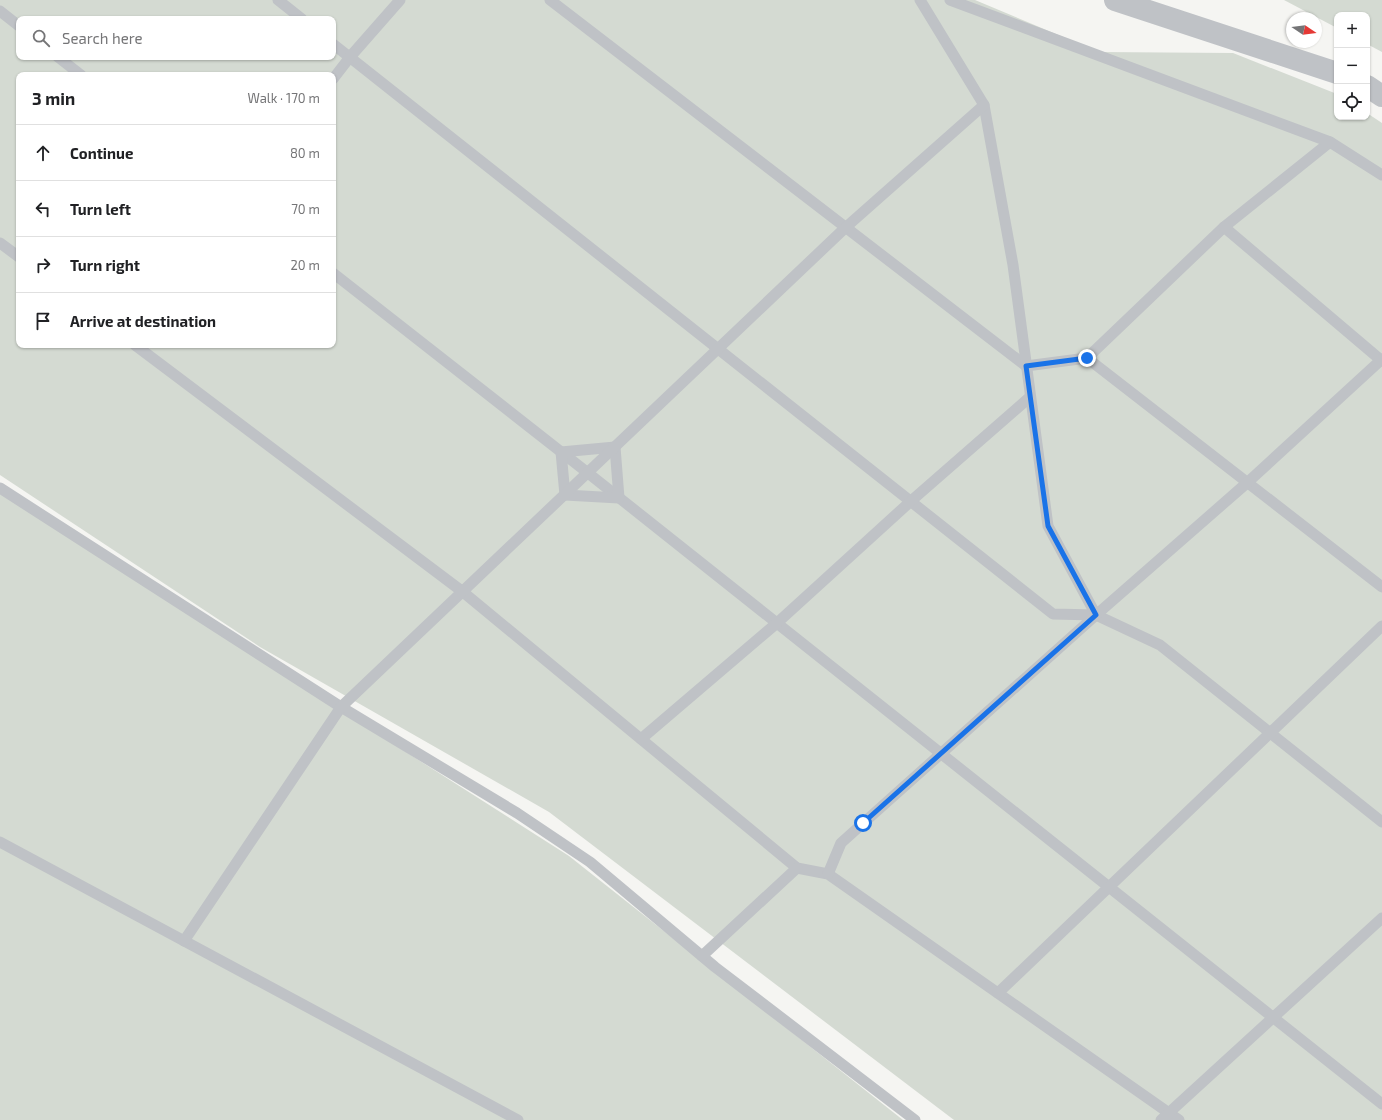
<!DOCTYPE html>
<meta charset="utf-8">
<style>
body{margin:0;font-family:"Exo 2",sans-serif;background:#f2f2f2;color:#202124}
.controls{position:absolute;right:12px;top:12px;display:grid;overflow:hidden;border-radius:8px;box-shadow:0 1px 3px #0004}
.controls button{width:36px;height:36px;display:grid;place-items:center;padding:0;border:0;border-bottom:1px solid #e0e0e0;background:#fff;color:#202124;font:20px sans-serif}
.compass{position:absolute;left:1286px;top:12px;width:36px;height:36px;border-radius:50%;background:#fff;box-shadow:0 1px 3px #0004;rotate:103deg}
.stop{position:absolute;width:12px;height:12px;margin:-9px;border:3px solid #1a73e8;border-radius:50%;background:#fff}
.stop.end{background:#1a73e8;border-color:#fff;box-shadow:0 1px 4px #0008}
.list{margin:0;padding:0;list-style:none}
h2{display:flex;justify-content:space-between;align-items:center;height:52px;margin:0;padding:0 16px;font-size:17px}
h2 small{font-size:13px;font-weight:400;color:#757577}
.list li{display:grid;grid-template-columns:26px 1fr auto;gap:12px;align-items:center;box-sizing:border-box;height:56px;padding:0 16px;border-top:1px solid #e0e0e0}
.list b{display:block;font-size:15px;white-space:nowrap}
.list em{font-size:13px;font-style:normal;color:#757577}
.icon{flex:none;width:22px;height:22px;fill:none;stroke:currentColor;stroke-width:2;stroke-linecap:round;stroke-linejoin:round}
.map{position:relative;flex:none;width:1382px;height:1120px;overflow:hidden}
.search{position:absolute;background:#fff;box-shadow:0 1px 3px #0004;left:16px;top:16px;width:320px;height:44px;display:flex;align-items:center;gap:10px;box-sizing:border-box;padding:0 14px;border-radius:8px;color:#757577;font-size:15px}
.panel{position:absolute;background:#fff;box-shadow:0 1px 3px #0004;left:16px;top:72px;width:320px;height:276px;border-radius:8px}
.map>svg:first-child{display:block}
</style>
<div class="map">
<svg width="1382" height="1120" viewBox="0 0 1382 1120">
<rect width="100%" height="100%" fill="#f5f5f2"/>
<g fill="#d4dad2" fill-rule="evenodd">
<path d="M0 0H975L1099 52 1233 53 1337 94V117H1367V113L1382 123V1120H954L549 812 260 647 0 475ZM19 19H333V57H19ZM19 75H333V345H19Z"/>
<path d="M1284 0H1382V52L1367 44V15H1337V28Z"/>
<path d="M0 493 569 856 903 1120H0Z"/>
</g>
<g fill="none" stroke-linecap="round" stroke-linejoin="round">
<g stroke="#bfc2c6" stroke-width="11">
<path d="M278 0 302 19"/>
<path d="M550 0 1026 366 1087 358 1224 227 1330 142"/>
<path d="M920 0 984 105 1013 265 1048 526 1096 615"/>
<path d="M950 0 1330 142 1382 175"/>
<path d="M0 11 19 26"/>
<path d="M333 44 1053 614 1096 615 1160 645 1382 822"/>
<path d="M58 57 81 75"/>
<path d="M333 79 350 57 400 0"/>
<path d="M1224 227 1382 361"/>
<path d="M0 243 19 257"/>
<path d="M333 273 588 473 1382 1104"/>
<path d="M135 345 463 592 797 868 828 874 1179 1120"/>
<path d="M1087 358 1382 587"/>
<path d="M615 447 619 498 565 495 561 452Z"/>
<path d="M0 488 341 707 517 813 590 862 715 967 915 1120"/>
<path d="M641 739 777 623 911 501 1030 397"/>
<path d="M0 842 518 1120"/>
<path d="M828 874 841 843 1096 615 1248 482 1382 359"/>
<path d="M184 941 341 707 845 228 984 105"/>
<path d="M702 956 797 868"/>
<path d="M998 993 1382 626"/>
<path d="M1161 1120 1382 918"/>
</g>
<g stroke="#bfc2c6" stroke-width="22">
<path d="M1115 0 1337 73"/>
<path d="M1367 86 1382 96"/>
</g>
</g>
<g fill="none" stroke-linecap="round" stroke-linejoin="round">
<path stroke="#1a73e8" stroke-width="5" d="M863 823 1096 615 1048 526 1026 366 1087 358"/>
</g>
</svg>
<div class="controls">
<button>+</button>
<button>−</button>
<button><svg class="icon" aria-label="locate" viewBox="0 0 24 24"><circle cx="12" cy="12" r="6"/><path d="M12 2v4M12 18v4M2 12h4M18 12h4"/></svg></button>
</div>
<svg class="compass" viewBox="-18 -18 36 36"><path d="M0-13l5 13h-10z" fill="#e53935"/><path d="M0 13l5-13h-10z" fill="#757577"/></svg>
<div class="stop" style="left:863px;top:823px"></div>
<div class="stop end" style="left:1087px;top:358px"></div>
<div class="search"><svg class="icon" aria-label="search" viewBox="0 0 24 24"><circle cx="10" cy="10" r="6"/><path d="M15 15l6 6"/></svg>Search here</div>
<section class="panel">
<h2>3 min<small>Walk · 170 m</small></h2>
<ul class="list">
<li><svg class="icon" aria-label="ahead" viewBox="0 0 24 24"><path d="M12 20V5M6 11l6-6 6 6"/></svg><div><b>Continue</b></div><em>80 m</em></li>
<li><svg class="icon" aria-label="left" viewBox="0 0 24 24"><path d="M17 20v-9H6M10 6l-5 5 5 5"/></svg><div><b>Turn left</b></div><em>70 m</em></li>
<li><svg class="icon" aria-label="right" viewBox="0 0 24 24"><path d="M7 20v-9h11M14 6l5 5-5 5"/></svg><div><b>Turn right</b></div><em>20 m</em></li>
<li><svg class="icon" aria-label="arrive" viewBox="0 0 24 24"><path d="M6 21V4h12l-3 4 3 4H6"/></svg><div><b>Arrive at destination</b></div></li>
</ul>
</section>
</div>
